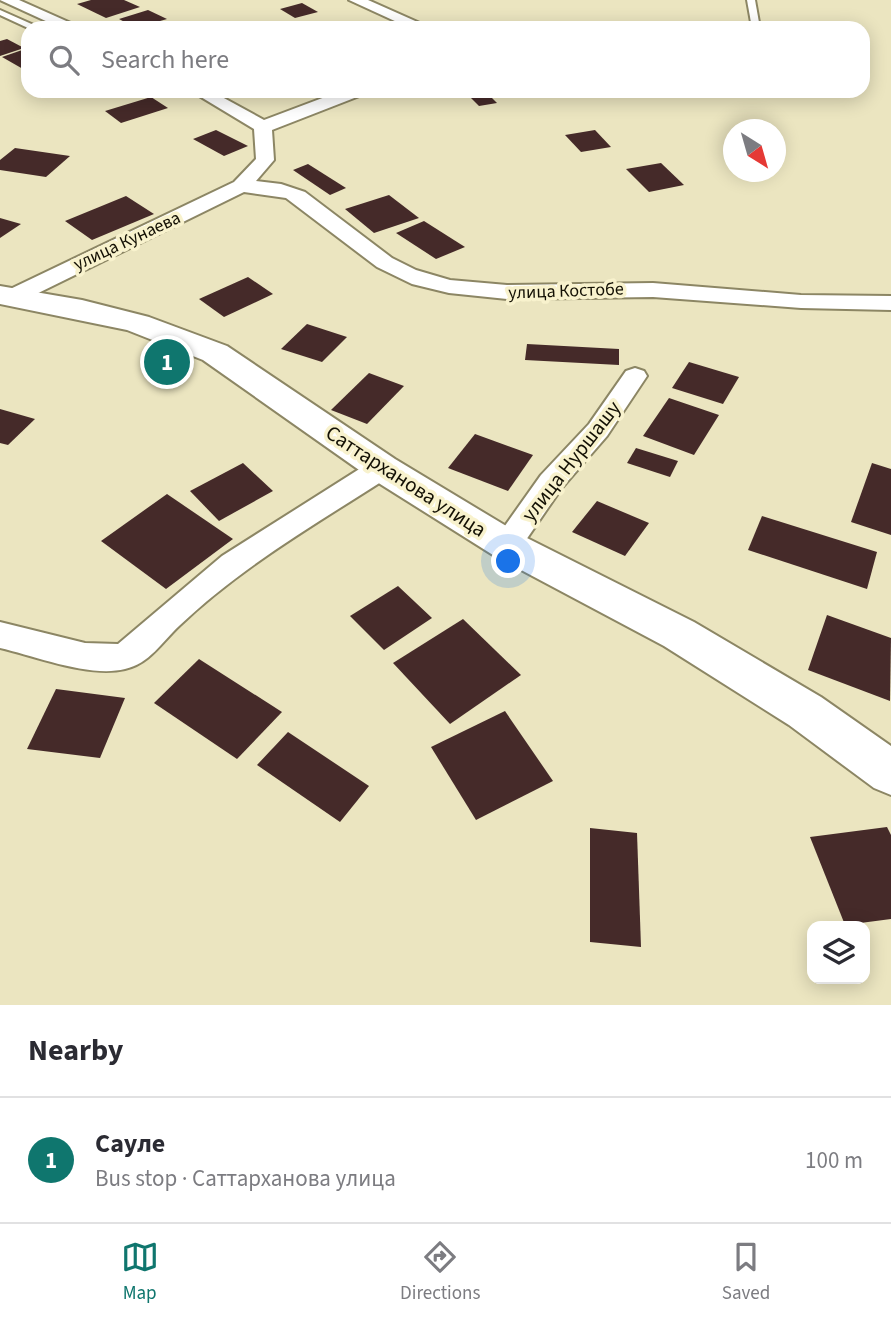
<!DOCTYPE html>
<meta charset="utf-8">
<style>
body{margin:0;font-family:"Source Sans 3",sans-serif;background:#f2f2f3;color:#2b2b33}
.controls{position:absolute;right:21px;bottom:21px;display:grid;overflow:hidden;border-radius:14px;box-shadow:0 4px 18px #0003}
.controls button{width:63px;height:63px;display:grid;place-items:center;padding:0;border:0;border-bottom:2px solid #e1e1e2;background:#fff;color:#2b2b33;font:35px sans-serif}
.compass{position:absolute;left:723px;top:119px;width:63px;height:63px;border-radius:50%;background:#fff;box-shadow:0 4px 18px #0003;rotate:143deg}
.you{position:absolute;left:509px;top:562px;width:24px;height:24px;margin:-18px;border:5px solid #fff;border-radius:50%;background:#1a73e8;box-shadow:0 0 0 10px #1a73e833}
.badge{display:grid;place-items:center;width:46px;height:46px;border-radius:50%;background:#0f766e;color:#fff;font-size:23px;font-weight:700}
.pin{position:absolute;translate:-50% -50%;border:4px solid #fff;box-shadow:0 2px 7px #0006}
.list{margin:0;padding:0;list-style:none}
h2{display:flex;justify-content:space-between;align-items:center;height:91px;margin:0;padding:0 28px;font-size:30px}
h2 small{font-size:23px;font-weight:400;color:#7c7c81}
.list li{display:grid;grid-template-columns:46px 1fr auto;gap:21px;align-items:center;box-sizing:border-box;height:126px;padding:0 28px;border-top:2px solid #e1e1e2}
.list b{display:block;font-size:26px;white-space:nowrap}
.list p{margin:0;font-size:23px;white-space:nowrap;color:#7c7c81}
.list em{font-size:23px;font-style:normal;color:#7c7c81}
.icon{flex:none;width:38px;height:38px;fill:none;stroke:currentColor;stroke-width:2;stroke-linecap:round;stroke-linejoin:round}
.map{position:relative;flex:none;width:891px;height:1005px;overflow:hidden}
.search{position:absolute;background:#fff;box-shadow:0 4px 18px #0003;left:21px;right:21px;top:21px;height:77px;display:flex;align-items:center;gap:18px;box-sizing:border-box;padding:0 24px;border-radius:21px;color:#7c7c81;font-size:26px}
.sheet{height:217px;background:#fff}
nav{display:flex;justify-content:space-around;align-items:center;box-sizing:border-box;height:98px;border-top:2px solid #e1e1e2;background:#fff;font-size:19px;color:#7c7c81}
nav a{display:grid;justify-items:center;gap:4px}
nav .on{color:#0f766e}
.map>svg:first-child{display:block}
</style>
<div class="map">
<svg width="891" height="1005" viewBox="0 0 891 1005">
<rect width="100%" height="100%" fill="#ebe5c0"/>
<g fill="#452a29">
<path d="M91 0H124L140 7 106 18 77 4Z"/>
<path d="M302 3 318 12 295 18 280 9Z"/>
<path d="M148 10 167 19 136 28 119 19Z"/>
<path d="M207 21 221 28H187V27Z"/>
<path d="M7 39 24 48 0 56V41Z"/>
<path d="M28 48V67L23 69 2 57Z"/>
<path d="M94 91H128L110 98Z"/>
<path d="M487 93 497 103 479 106 469 96Z"/>
<path d="M151 97 168 108 121 123 105 111Z"/>
<path d="M216 130 248 146 224 156 193 139Z"/>
<path d="M595 130 611 147 581 152 565 135Z"/>
<path d="M15 148 70 156 46 177 0 170V160Z"/>
<path d="M661 163 684 185 649 192 626 169Z"/>
<path d="M308 164 346 188 330 195 293 170Z"/>
<path d="M389 195 419 218 374 233 345 209Z"/>
<path d="M126 196 154 214 92 240 65 221Z"/>
<path d="M0 218 21 224 0 238Z"/>
<path d="M424 221 465 247 436 259 396 233Z"/>
<path d="M248 277 273 294 224 317 199 299Z"/>
<path d="M307 324 347 337 322 362 281 349Z"/>
<path d="M527 344 619 349V365L525 360Z"/>
<path d="M689 362 739 377 723 404 672 388Z"/>
<path d="M369 373 404 386 367 424 331 410Z"/>
<path d="M669 398 719 415 694 455 643 436Z"/>
<path d="M0 409 35 419 8 445 0 443Z"/>
<path d="M475 434 533 455 508 491 448 468Z"/>
<path d="M636 448 678 461 670 477 627 463Z"/>
<path d="M243 463 273 491 219 521 190 491Z"/>
<path d="M872 463 891 469V535L851 522Z"/>
<path d="M167 494 233 539 166 589 101 541Z"/>
<path d="M597 501 649 523 625 556 572 532Z"/>
<path d="M762 516 877 552 867 589 748 550Z"/>
<path d="M398 586 432 618 384 650 350 616Z"/>
<path d="M827 615 891 638 890 701 808 670Z"/>
<path d="M463 619 521 675 450 724 393 663Z"/>
<path d="M199 659 282 712 237 759 154 703Z"/>
<path d="M56 689 125 698 100 758 27 749Z"/>
<path d="M505 711 553 781 476 820 431 747Z"/>
<path d="M288 732 369 786 340 822 257 765Z"/>
<path d="M887 827 891 835V919L845 925 810 837Z"/>
<path d="M590 828 637 833 641 947 590 942Z"/>
</g>
<g fill="none" stroke-linecap="round" stroke-linejoin="round">
<g stroke="#8c8664" stroke-width="4">
<g id="lane">
<path d="M747 0H755L760 28H752Z"/>
<path d="M0 10 36 26 37 28H28L0 15Z"/>
</g>
</g>
<g stroke="#8c8664" stroke-width="4">
<g id="street">
<path d="M0 0H19L82 28H61Z"/>
<path d="M349 0H368L431 28H410Z"/>
<path d="M191 91H211L264 120 341 91H364L362 95 272 130 274 160 256 181 281 184 305 192 392 258 416 270 450 280 507 285 653 283 801 295 891 296V310L801 308 653 297 507 299 449 293 412 284 377 267 286 198 244 192 20 302H4L1 297 4 292 234 182 256 159 254 129Z"/>
<path d="M635 368 644 371 647 376 607 436 561 489 517 553 507 556 497 553 492 545 497 537 541 475 589 424 626 371Z"/>
<path d="M382 459 392 461 396 468 392 475C319 522 242 566 179 626 162 642 149 664 125 669 90 678 35 656 0 648V622L85 643 118 644 222 556 372 461Z"/>
</g>
</g>
<g stroke="#8c8664" stroke-width="4">
<path id="secondary" d="M0 286 82 300 149 317 227 346 395 459 521 535 694 622 821 697 891 746V795L874 788 789 725 664 646 493 555 369 477 203 360 127 330 0 304Z"/>
</g>
<use href="#lane" fill="#fff" fill-rule="evenodd"/>
<use href="#street" fill="#fff" fill-rule="evenodd"/>
<use href="#secondary" fill="#fff" fill-rule="evenodd"/>
</g>
<g text-anchor="middle" dominant-baseline="central" stroke-width="7" stroke-linejoin="round" paint-order="stroke">
<g font-size="18" fill="#131004" stroke="#f8f2cd">
<text transform="translate(127 241) rotate(-25)">улица Кунаева</text>
<text transform="translate(566 291) rotate(-2)">улица Костобе</text>
</g>
<g font-size="21" fill="#131004" stroke="#f8f2cd">
<text transform="translate(571 461) rotate(-52)">улица Нуршашу</text>
<text transform="translate(406 481) rotate(33)">Саттарханова улица</text>
</g>
</g>
</svg>
<div class="controls">
<button><svg class="icon" aria-label="layers" viewBox="0 0 24 24"><path d="M12 4l9 5-9 5-9-5zM3 14l9 5 9-5"/></svg></button>
</div>
<svg class="compass" viewBox="-18 -18 36 36"><path d="M0-13l5 13h-10z" fill="#e53935"/><path d="M0 13l5-13h-10z" fill="#7c7c81"/></svg>
<div class="you"></div>
<div class="pin badge" style="left:167px;top:362px">1</div>
<div class="search"><svg class="icon" aria-label="search" viewBox="0 0 24 24"><circle cx="10" cy="10" r="6"/><path d="M15 15l6 6"/></svg>Search here</div>
</div>
<section class="sheet">
<h2>Nearby<small></small></h2>
<ul class="list">
<li><span class="badge">1</span><div><b>Сауле</b><p>Bus stop · Саттарханова улица</p></div><em>100 m</em></li>
</ul>
</section>
<nav>
<a class="on"><svg class="icon" aria-label="map" viewBox="0 0 24 24"><path d="M3 6l6-2 6 2 6-2v14l-6 2-6-2-6 2zM9 4v14M15 6v14"/></svg>Map</a>
<a><svg class="icon" aria-label="directions" viewBox="0 0 24 24"><path d="M12 3l9 9-9 9-9-9zM9 14v-3h6M13 9l2 2-2 2"/></svg>Directions</a>
<a><svg class="icon" aria-label="saved" viewBox="0 0 24 24"><path d="M7 4h10v16l-5-4-5 4z"/></svg>Saved</a>
</nav>
